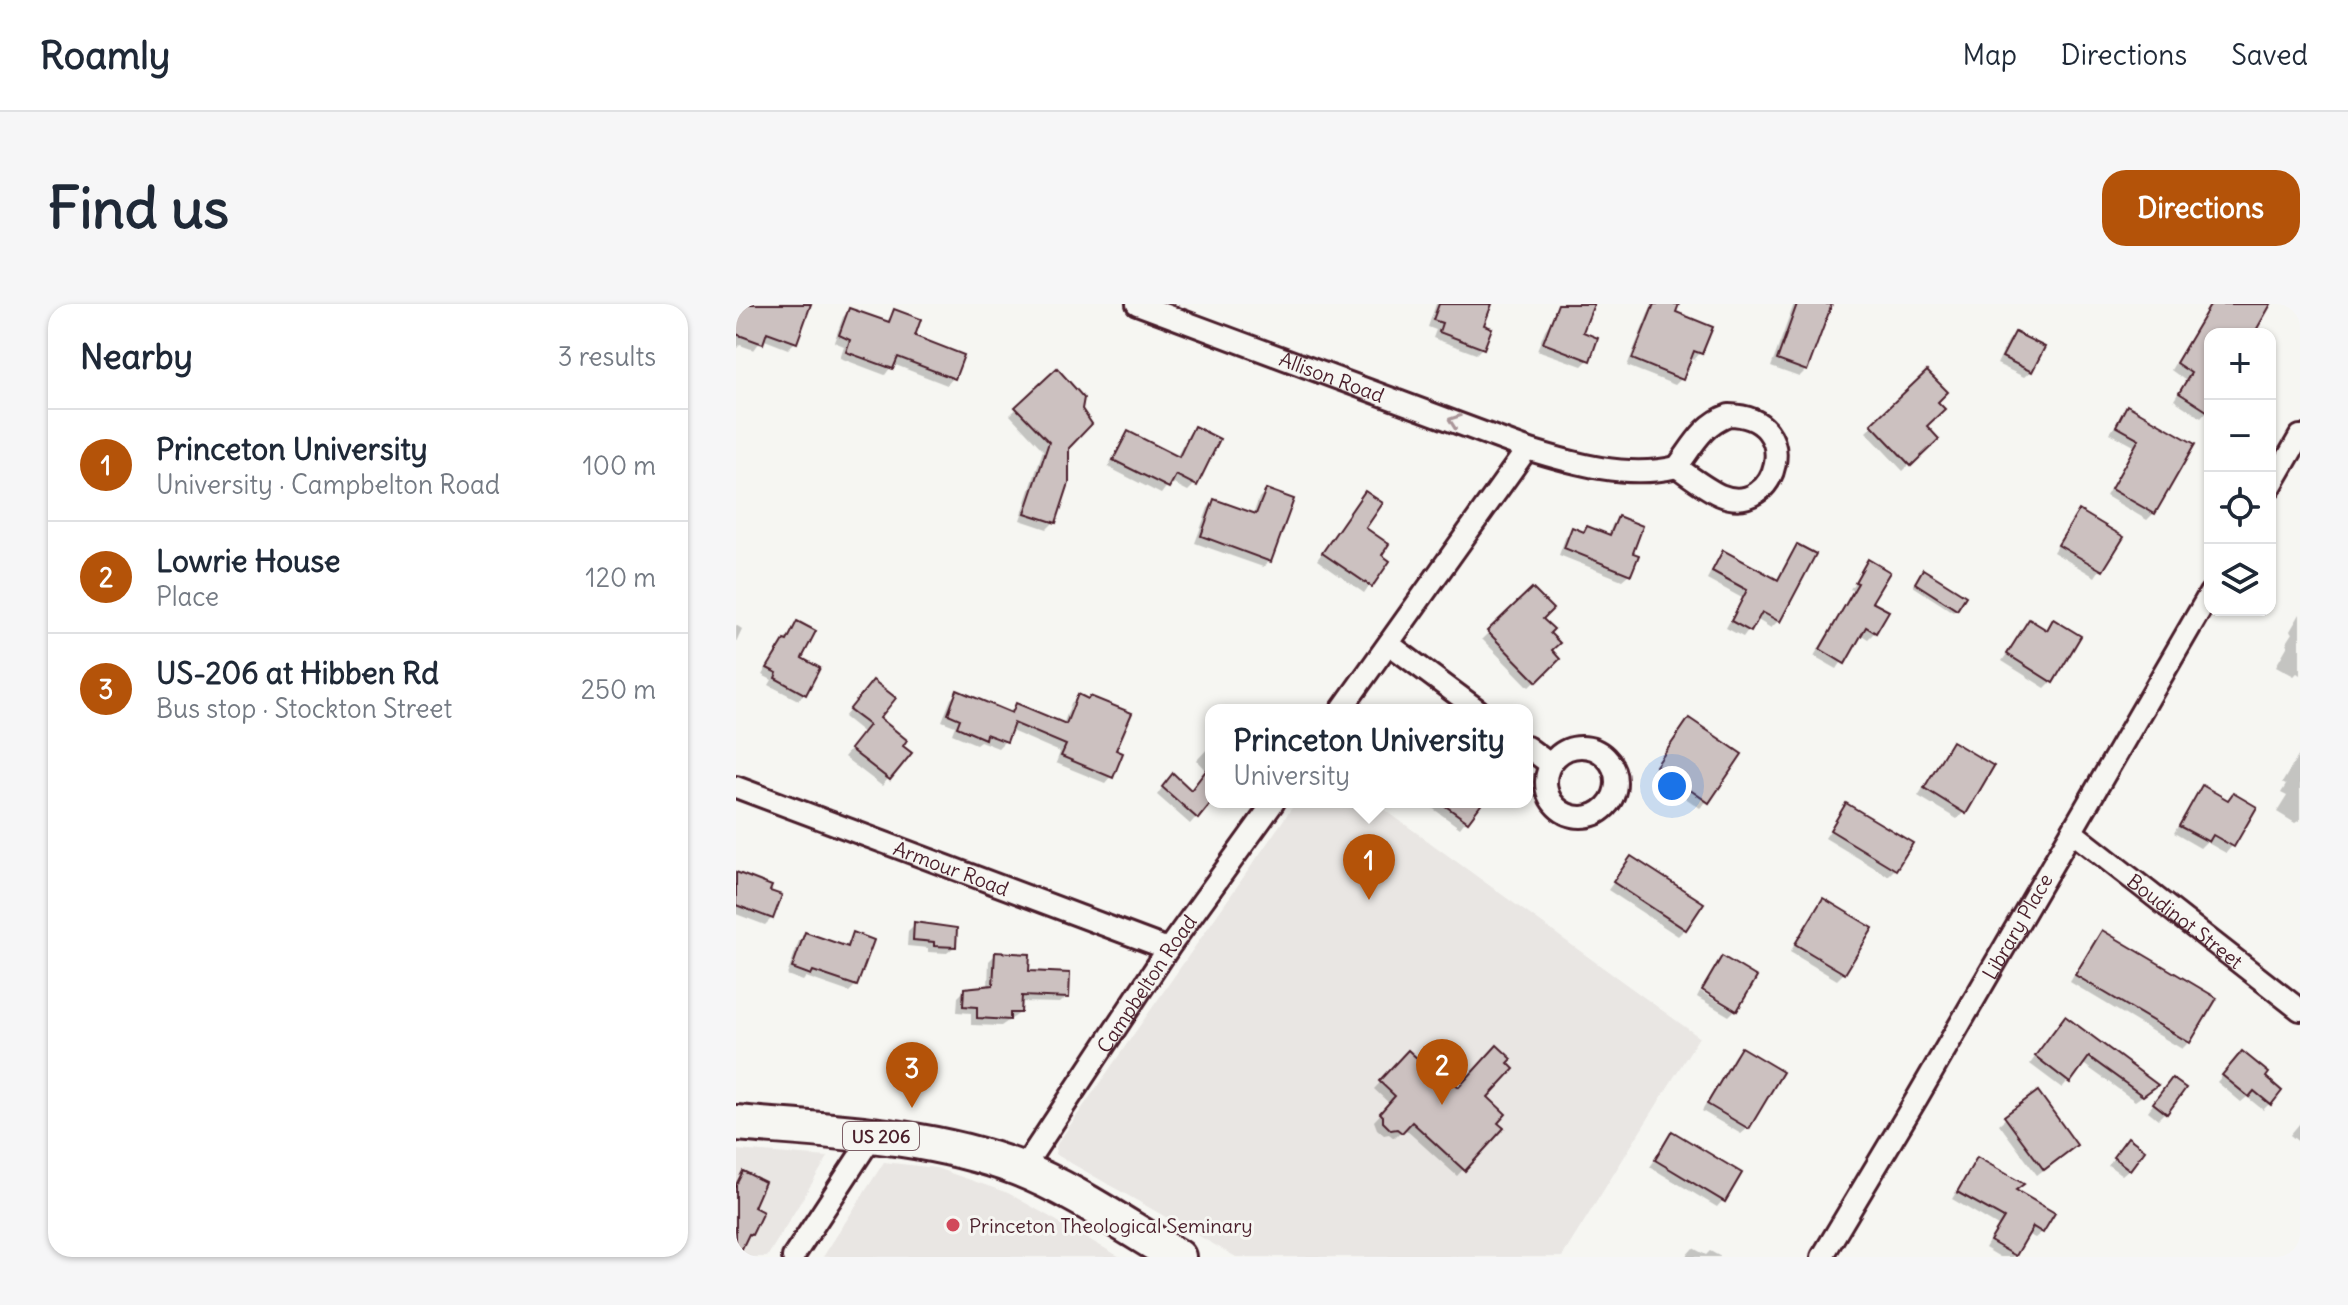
<!DOCTYPE html>
<meta charset="utf-8">
<style>
body{margin:0;font-family:Delius,sans-serif;background:#f6f6f7;color:#1f2937}
.controls{position:absolute;right:24px;top:24px;display:grid;overflow:hidden;border-radius:16px;box-shadow:0 2px 6px #0004}
.controls button{width:72px;height:72px;display:grid;place-items:center;padding:0;border:0;border-bottom:2px solid #e0e1e3;background:#fff;color:#1f2937;font:40px sans-serif}
.you{position:absolute;left:936px;top:482px;width:28px;height:28px;margin:-20px;border:6px solid #fff;border-radius:50%;background:#1a73e8;box-shadow:0 0 0 12px #1a73e833}
.badge{display:grid;place-items:center;width:52px;height:52px;border-radius:50%;background:#b45309;color:#fff;font-size:26px;font-weight:700}
.pin{position:absolute;translate:-50% -66px;filter:drop-shadow(0 2px 4px #0008)}
.pin::after{content:'';position:absolute;top:42px;width:28px;height:24px;background:inherit;clip-path:polygon(0 0,100% 0,50% 100%)}
.popup{position:absolute;left:469px;top:400px;width:328px;height:104px;box-sizing:border-box;display:grid;place-content:center;border-radius:16px;background:#fff;filter:drop-shadow(0 2px 6px #0005);font-size:26px;white-space:nowrap;color:#747a83}
.popup b{font-size:30px;color:#1f2937}
.popup::after{content:'';position:absolute;left:50%;top:100%;margin-left:-16px;border:16px solid transparent;border-top-color:#fff}
.list{margin:0;padding:0;list-style:none}
h2{display:flex;justify-content:space-between;align-items:center;height:104px;margin:0;padding:0 32px;font-size:34px}
h2 small{font-size:26px;font-weight:400;color:#747a83}
.list li{display:grid;grid-template-columns:52px 1fr auto;gap:24px;align-items:center;box-sizing:border-box;height:112px;padding:0 32px;border-top:2px solid #e0e1e3}
.list b{display:block;font-size:30px;white-space:nowrap}
.list p{margin:0;font-size:26px;white-space:nowrap;color:#747a83}
.list em{font-size:26px;font-style:normal;color:#747a83}
.icon{flex:none;width:44px;height:44px;fill:none;stroke:currentColor;stroke-width:2;stroke-linecap:round;stroke-linejoin:round}
.map{position:relative;flex:none;width:1564px;height:953px;overflow:hidden;border-radius:24px}
header{display:flex;align-items:center;gap:48px;box-sizing:border-box;height:112px;padding:0 40px;background:#fff;border-bottom:2px solid #e0e1e3}
header strong{font-size:38px}
nav{display:flex;gap:44px;margin-inline-start:auto;font-size:28px}
.intro{display:flex;align-items:center;justify-content:space-between;box-sizing:border-box;height:192px;padding:0 48px}
h1{margin:0;font-size:56px}
.button{padding:20px 36px;border-radius:24px;background:#b45309;color:#fff;font-size:28px;font-weight:700}
main{display:flex;gap:48px;padding:0 48px}
aside{flex:1;background:#fff;border-radius:24px;box-shadow:0 2px 6px #0004}
.map>svg:first-child{display:block}
</style>
<header>
<strong>Roamly</strong>
<nav><a>Map</a><a>Directions</a><a>Saved</a></nav>
</header>
<div class="intro"><h1>Find us</h1><a class="button">Directions</a></div>
<main>
<aside>
<h2>Nearby<small>3 results</small></h2>
<ul class="list">
<li><span class="badge">1</span><div><b>Princeton University</b><p>University · Campbelton Road</p></div><em>100 m</em></li>
<li><span class="badge">2</span><div><b>Lowrie House</b><p>Place</p></div><em>120 m</em></li>
<li><span class="badge">3</span><div><b>US-206 at Hibben Rd</b><p>Bus stop · Stockton Street</p></div><em>250 m</em></li>
</ul>
</aside>
<div class="map">
<svg width="1564" height="953" viewBox="0 0 1564 953">
<rect width="100%" height="100%" fill="#f6f6f2"/>
<filter id="ink" filterUnits="userSpaceOnUse"><feTurbulence type="fractalNoise" baseFrequency=".0125" numOctaves="2"/><feDisplacementMap in="SourceGraphic" scale="16" xChannelSelector="R" yChannelSelector="G"/><feConvolveMatrix kernelMatrix="1 2 1 2 8 2 1 2 1" color-interpolation-filters="sRGB"/></filter>
<g filter="url(#ink)">
<g fill="#e9e6e3">
<path d="M560 498H638L963 733 826 953H500L319 850 321 840Z"/>
<path d="M0 846 92 853 31 953H0Z"/>
<path d="M148 858 200 864 272 889 384 953H87Z"/>
</g>
<g fill="#0003">
<path d="M0 0H68L59 38 52 45 26 35 18 46 4 41 0 45Z"/>
<path d="M700 0H754L745 22 746 44 740 50 697 34 700 26 692 23Z"/>
<path d="M827 0H855L844 30 852 56 846 62 801 46 809 26Z"/>
<path d="M916 0H941L937 10 964 49 958 56 953 54 945 75 939 81 891 62Z"/>
<path d="M1058 0H1094L1070 66 1063 73 1035 63Z"/>
<path d="M1474 0H1532L1515 30H1474V104L1465 114 1438 96 1450 77 1435 66Z"/>
<path d="M114 6 150 19 158 7 177 33 217 74 211 81 157 60 149 71 104 54 108 42 98 38 107 13Z"/>
<path d="M1279 31 1295 67 1288 73 1261 60 1272 37Z"/>
<path d="M321 67 331 143 318 218 311 225 284 216 307 146 274 111Z"/>
<path d="M1191 69 1199 98 1188 122 1200 135 1167 167 1130 128Z"/>
<path d="M1392 104 1457 141 1418 209 1411 216 1370 192 1398 142 1374 129Z"/>
<path d="M459 124V180L452 187 434 178 425 190 372 163 386 136 392 129 440 154 452 131Z"/>
<path d="M530 187 534 257 527 263 459 239 472 204 479 197 517 211 523 194Z"/>
<path d="M629 189 628 225 643 252 651 257 628 289 581 256Z"/>
<path d="M1343 208 1385 233 1359 273 1317 248Z"/>
<path d="M883 215 894 250 893 270 886 276 823 251 830 232 837 225 846 229 851 224 872 232 876 221Z"/>
<path d="M1061 243 1078 251 1042 317 1035 324 1020 315 1007 333 990 324 1006 294 971 275 981 256 987 249 1040 277 1055 249Z"/>
<path d="M1133 258V299L1139 328 1132 335 1124 330 1101 365 1078 352 1117 287 1114 285Z"/>
<path d="M1185 271 1220 305 1217 308 1177 282Z"/>
<path d="M796 286 811 329 813 346 822 355 793 383 746 335Z"/>
<path d="M1564 310V371L1561 369 1558 372 1540 362 1552 341 1550 340 1557 329 1554 327Z"/>
<path d="M1293 317 1309 327 1318 318 1316 377 1309 384 1266 357Z"/>
<path d="M62 320 69 389 62 396 33 381 36 376 26 371 41 345Z"/>
<path d="M0 321 6 325 0 338Z"/>
<path d="M131 385 142 414 173 450 146 482 108 453 128 429 108 413Z"/>
<path d="M222 388 272 409 280 402 327 421 335 399 342 392 378 447 375 472 369 479 320 459 324 448 273 426 269 437 262 444 244 437 240 440 216 430 219 422 206 417 215 395Z"/>
<path d="M953 416 971 497 964 504 914 470Z"/>
<path d="M1216 439 1228 508 1221 515 1182 492Z"/>
<path d="M475 441V496L454 520 421 491 430 478 454 488 471 467 461 456Z"/>
<path d="M1564 449V516L1559 519 1541 508 1551 492 1545 489 1550 481 1546 479Z"/>
<path d="M1467 484 1491 498 1496 542 1490 549 1470 538 1464 544 1438 529 1460 490Z"/>
<path d="M688 498H744L724 524Z"/>
<path d="M1111 501 1159 565 1152 572 1089 534Z"/>
<path d="M895 554 949 625 942 632 872 586Z"/>
<path d="M0 570 36 614 29 621 0 610Z"/>
<path d="M1087 597 1108 669 1101 676 1054 648Z"/>
<path d="M179 620 218 643 211 649 192 648V644L171 642 172 627Z"/>
<path d="M1366 629 1453 738 1446 745 1334 678 1359 635Z"/>
<path d="M69 630 108 644 117 631 120 681 113 688 70 673 67 677 51 671 63 637Z"/>
<path d="M260 650 331 693 324 699 284 698V709L265 722 235 721V709L221 708 222 693 229 686 252 684 253 657Z"/>
<path d="M964 687 998 707 993 712 961 693Z"/>
<path d="M1322 721 1413 787 1399 797 1346 759 1326 784 1294 760Z"/>
<path d="M1005 745 1012 824 1005 830 966 807 998 752Z"/>
<path d="M672 749 695 770 723 785 765 824 721 872 668 824 658 834 653 830 648 831 641 825 638 817 654 800 638 785Z"/>
<path d="M1500 756 1534 799 1527 806 1511 793 1505 798 1481 778Z"/>
<path d="M1430 783 1429 808 1422 815 1412 807Z"/>
<path d="M1270 814 1332 847 1301 871 1263 820Z"/>
<path d="M1564 819V839L1554 831Z"/>
<path d="M936 830 987 896 981 903 914 863Z"/>
<path d="M1386 843 1393 865 1386 871 1372 861Z"/>
<path d="M1241 856 1278 888 1306 928 1299 934 1291 930 1276 953H1264L1249 944 1262 922 1216 895 1235 863Z"/>
<path d="M957 944 970 951 974 947 985 953H949Z"/>
</g>
<g fill="#ccc1c0" stroke="#4a1f2b" stroke-width="2">
<path d="M0 0H75L61 39 31 28 27 40 0 30Z"/>
<path d="M703 0H756L748 21 756 24 748 45 703 28 706 19 697 16Z"/>
<path d="M822 0H858L847 28 862 34 854 57 807 39Z"/>
<path d="M918 0H943L940 8 977 23 966 50 958 47 947 76 896 55Z"/>
<path d="M1061 0H1096L1071 67 1041 56Z"/>
<path d="M1475 0H1535L1518 30H1474V109L1443 89 1455 69 1440 59Z"/>
<path d="M113 4 153 18 158 5 185 15 179 32 228 51 219 75 162 53 157 65 110 48 114 36 103 31Z"/>
<path d="M1279 28 1309 43 1296 68 1266 53Z"/>
<path d="M321 64 348 94 346 105 356 120 333 144V179L320 219 289 209 313 138 279 103Z"/>
<path d="M1191 67 1212 88 1202 98 1209 105 1191 122 1203 135 1175 162 1135 120Z"/>
<path d="M1391 101 1459 140 1419 210 1375 185 1403 135 1380 122Z"/>
<path d="M458 122 484 135 461 182 440 171 433 184 377 156 392 127 443 153Z"/>
<path d="M530 185 558 195 535 258 465 232 478 195 520 210Z"/>
<path d="M629 187 647 199 630 224 653 240 646 251 654 257 636 283 586 249Z"/>
<path d="M1343 206 1388 233 1367 267 1322 241Z"/>
<path d="M882 212 907 222 897 249 903 251 895 271 828 244 836 223 848 228 851 222 874 231Z"/>
<path d="M1061 240 1080 250 1044 318 1026 308 1015 328 995 317 1011 286 976 267 987 246 1042 276Z"/>
<path d="M1132 255 1154 268 1136 298 1153 307 1140 329 1130 323 1109 360 1084 345 1122 279 1119 278Z"/>
<path d="M1187 265 1230 292 1221 306 1179 279Z"/>
<path d="M796 284 817 305 807 315 818 325 814 329 824 339 816 346 824 355 801 378 751 327Z"/>
<path d="M1293 315 1311 326 1317 315 1345 332 1317 379 1271 350Z"/>
<path d="M61 317 80 327 66 354 84 364 70 391 39 374 41 369 31 364 48 336 51 337Z"/>
<path d="M137 376 160 394 144 414 171 436 167 442 176 449 154 476 114 445 133 421 113 406Z"/>
<path d="M221 386 276 409 280 399 330 420 342 390 352 395 354 392 396 409 380 446 387 449 377 474 325 452 330 441 278 419 271 438 250 430 249 435 221 423 224 415 212 410Z"/>
<path d="M953 414 1006 450 973 499 920 462Z"/>
<path d="M1216 437 1258 462 1230 510 1188 484Z"/>
<path d="M475 460V499L462 515 426 483 437 469 455 486Z"/>
<path d="M1466 481 1492 496 1497 489 1521 503 1498 543 1477 531 1473 538 1443 522Z"/>
<path d="M704 498H747L732 518Z"/>
<path d="M1110 499 1177 539 1160 566 1094 526Z"/>
<path d="M895 552 968 599 950 626 877 578Z"/>
<path d="M0 568 36 582 34 587 46 591 37 615 0 601Z"/>
<path d="M1087 594 1137 624 1109 670 1059 640Z"/>
<path d="M178 618 221 624 220 643 198 642V638L177 636Z"/>
<path d="M1366 626 1481 694 1454 739 1339 671Z"/>
<path d="M69 628 112 643 117 628 138 636 121 682 77 667 75 671 56 664Z"/>
<path d="M259 648 294 650 293 667 334 669 333 694 286 692 285 709H274V716L241 714V703L227 702 228 684 257 681Z"/>
<path d="M986 652 1021 673 1001 707 966 686Z"/>
<path d="M1329 712 1422 781 1407 792 1353 753 1334 779 1299 752Z"/>
<path d="M761 741 776 755 772 759 778 765 752 793 770 810 762 819 768 824 729 867 676 818 666 829 661 825 655 826 647 818V812L644 809 659 792 643 777 672 746 695 767 698 764 723 783Z"/>
<path d="M1005 743 1047 768 1013 825 971 800Z"/>
<path d="M1506 747 1533 769 1530 773 1546 787 1535 801 1518 787 1513 793 1486 771Z"/>
<path d="M1436 774 1450 784 1431 810 1417 799Z"/>
<path d="M1302 787 1341 841 1308 866 1268 812Z"/>
<path d="M936 827 1006 869 989 898 919 856Z"/>
<path d="M1392 833 1409 846 1394 866 1377 853Z"/>
<path d="M1241 853 1288 880 1280 886 1319 909 1307 929 1297 923 1280 952 1254 937 1268 914 1221 888Z"/>
<path d="M7 867 29 878 18 903 27 908 16 931 13 930 2 953H0V881Z"/>
</g>
<g fill="none" stroke-linecap="round" stroke-linejoin="round">
<g stroke="#4a1f2b" stroke-width="26">
<g id="minor">
<path id="s1" d="M401 0 791 145C839 160 891 175 941 163"/>
<path d="M993 111C1069 112 1042 215 984 191 969 184 955 173 941 163 957 142 967 120 993 111Z"/>
<path d="M1534 184 1564 132"/>
<path d="M653 340 742 406"/>
<path d="M605 406 791 145"/>
<circle cx="845" cy="478" r="35"/>
<path d="M791 443 814 460"/>
<path id="s2" d="M0 483 432 645"/>
<path id="s3" d="M1336 528 1564 706"/>
<path id="s4" d="M286 866 432 645 538 498"/>
<path d="M57 953 137 831"/>
<path id="s5" d="M1086 953 1181 794 1474 289"/>
</g>
</g>
<g stroke="#4a1f2b" stroke-width="40">
<path id="trunk" d="M0 819C95 827 192 830 282 864 338 886 390 923 442 953"/>
</g>
<use href="#minor" stroke="#f6f6f2" stroke-width="20"/>
<use href="#trunk" stroke="#f6f6f2" stroke-width="34"/>
</g>
<defs><path id="oneway-chevron" d="M-2-3.5L2.5 0L-2 3.5" fill="none" stroke-width="1.6" stroke-linecap="round" stroke-linejoin="round" transform="scale(2)"/></defs>
<use stroke="#a99598" href="#oneway-chevron" transform="translate(718 117) rotate(-160)"/>
</g>
<circle fill="#d1495b" stroke="#f6f6f2" stroke-width="3" cx="217" cy="921" r="8"/>
<g text-anchor="middle" dominant-baseline="central" stroke-width="6" stroke-linejoin="round" paint-order="stroke">
<rect fill="#f6f6f2" stroke="#7e6067" stroke-width="2" x="107" y="818" width="76" height="28" rx="6"/>
<g font-size="18" font-weight="bold" fill="#4a1f2b">
<text x="145" y="832">US 206</text>
</g>
<g font-size="20" fill="#4a1f2b" stroke="#f6f6f2">
<text stroke="none"><textPath href="#s1" startOffset="208">Allison Road</textPath></text>
<text stroke="none"><textPath href="#s2" startOffset="230">Armour Road</textPath></text>
<text stroke="none"><textPath href="#s3" startOffset="144">Boudinot Street</textPath></text>
<text stroke="none"><textPath href="#s5" startOffset="384">Library Place</textPath></text>
<text stroke="none"><textPath href="#s4" startOffset="224">Campbelton Road</textPath></text>
</g>
<g font-size="20" fill="#4a1f2b" stroke="#f6f6f2" text-anchor="start">
<text x="233" y="921">Princeton Theological Seminary</text>
</g>
</g>
</svg>
<div class="controls">
<button>+</button>
<button>−</button>
<button><svg class="icon" aria-label="locate" viewBox="0 0 24 24"><circle cx="12" cy="12" r="6"/><path d="M12 2v4M12 18v4M2 12h4M18 12h4"/></svg></button>
<button><svg class="icon" aria-label="layers" viewBox="0 0 24 24"><path d="M12 4l9 5-9 5-9-5zM3 14l9 5 9-5"/></svg></button>
</div>
<div class="you"></div>
<div class="pin badge" style="left:633px;top:596px">1</div>
<div class="popup"><b>Princeton University</b>University</div>
<div class="pin badge" style="left:706px;top:801px">2</div>
<div class="pin badge" style="left:176px;top:804px">3</div>
</div>
</main>
